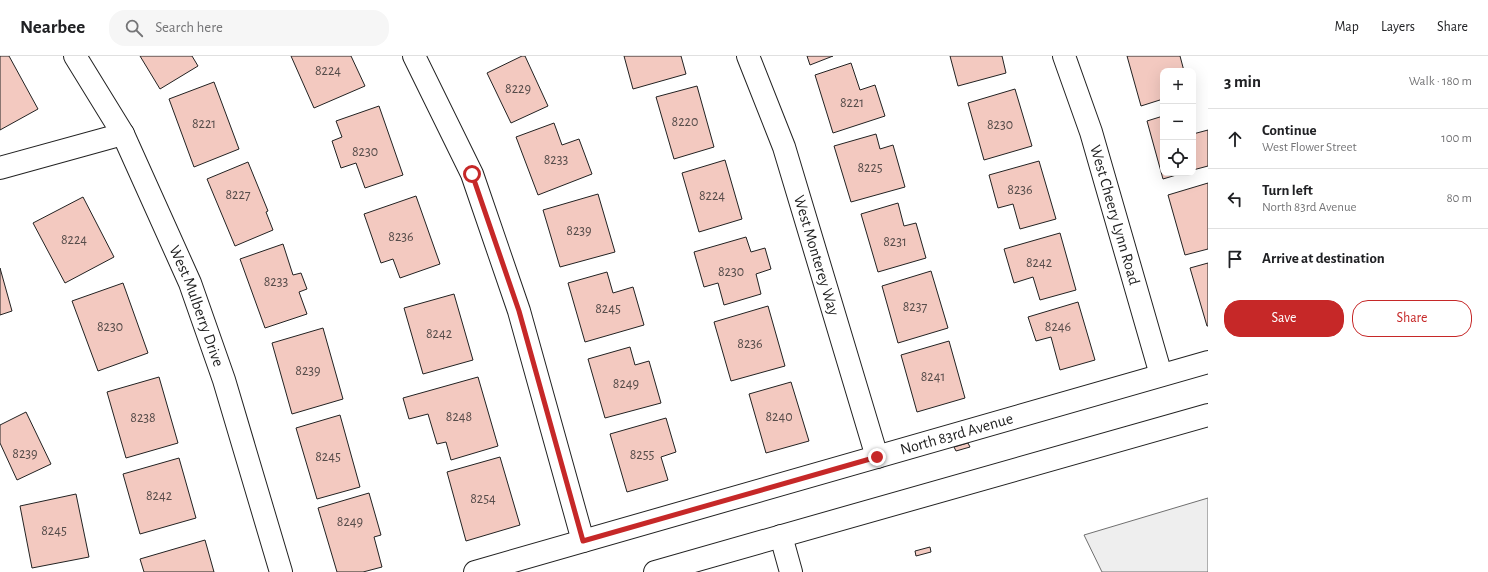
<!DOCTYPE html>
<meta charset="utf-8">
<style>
body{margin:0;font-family:"Alegreya Sans",sans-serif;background:#f6f6f6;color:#202124}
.controls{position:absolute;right:12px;top:12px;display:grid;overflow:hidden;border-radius:8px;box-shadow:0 4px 16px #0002}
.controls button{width:36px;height:36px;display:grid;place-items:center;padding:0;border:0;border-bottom:1px solid #e0e0e0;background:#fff;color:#202124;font:20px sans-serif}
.stop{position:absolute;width:12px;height:12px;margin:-9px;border:3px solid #c62828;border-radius:50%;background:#fff}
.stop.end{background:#c62828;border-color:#fff;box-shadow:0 1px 4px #0008}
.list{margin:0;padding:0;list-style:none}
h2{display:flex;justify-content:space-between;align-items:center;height:52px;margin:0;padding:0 16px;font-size:17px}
h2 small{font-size:13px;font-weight:400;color:#757577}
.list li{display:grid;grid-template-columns:26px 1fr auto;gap:12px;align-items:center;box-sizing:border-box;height:60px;padding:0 16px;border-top:1px solid #e0e0e0}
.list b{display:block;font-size:15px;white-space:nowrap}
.list p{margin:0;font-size:13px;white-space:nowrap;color:#757577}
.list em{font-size:13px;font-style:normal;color:#757577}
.actions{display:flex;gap:8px;padding:12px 16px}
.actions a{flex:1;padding:9px 0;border:1px solid #c62828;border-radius:16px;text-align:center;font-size:14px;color:#c62828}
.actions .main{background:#c62828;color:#fff}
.icon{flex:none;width:22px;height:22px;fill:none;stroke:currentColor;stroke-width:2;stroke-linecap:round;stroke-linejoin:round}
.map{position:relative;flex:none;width:1208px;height:516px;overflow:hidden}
header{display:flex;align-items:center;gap:24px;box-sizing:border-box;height:56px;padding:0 20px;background:#fff;border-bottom:1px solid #e0e0e0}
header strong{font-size:19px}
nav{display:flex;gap:22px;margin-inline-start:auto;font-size:14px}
.search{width:280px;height:36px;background:#f6f6f6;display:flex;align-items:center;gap:10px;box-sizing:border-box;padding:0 14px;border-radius:16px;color:#757577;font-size:15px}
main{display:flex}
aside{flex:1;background:#fff}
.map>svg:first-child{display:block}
</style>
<header>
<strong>Nearbee</strong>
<div class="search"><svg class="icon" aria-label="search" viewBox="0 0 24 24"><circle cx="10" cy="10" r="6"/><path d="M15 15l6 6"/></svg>Search here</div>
<nav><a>Map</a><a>Layers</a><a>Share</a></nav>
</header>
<main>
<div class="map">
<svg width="1208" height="516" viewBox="0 0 1208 516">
<rect width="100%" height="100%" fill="#fff"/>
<path fill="#eee" stroke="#6f6f6f" d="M1208 442V516H1102L1084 479Z"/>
<g fill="#f3c9c0" stroke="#222">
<path d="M0 0H9L38 53 0 74Z"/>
<path d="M140 0H192L198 10 160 33Z"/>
<path d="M291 0H351L365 30 314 52Z"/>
<path d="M522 0H525L548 50 511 67 487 17Z"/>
<path d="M624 0H681L686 18 633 33Z"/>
<path d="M807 0H833L810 9Z"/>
<path d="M950 0H1002L1006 17 958 30Z"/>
<path d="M1127 0H1180L1184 15H1163V43L1141 50Z"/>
<path d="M851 7 860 34 875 29 885 60 833 77 815 19Z"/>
<path d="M214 26 239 93 194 111 169 43Z"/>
<path d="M697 30 714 91 674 103 656 41Z"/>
<path d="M1015 33 1032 90 984 104 968 47Z"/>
<path d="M379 50 403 119 365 132 356 107 341 112 332 85 342 81 336 65Z"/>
<path d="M1163 60V117H1183L1163 123 1147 65Z"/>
<path d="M554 67 562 89 579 83 592 118 538 139 516 81Z"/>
<path d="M1208 74V110L1193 114V78Z"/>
<path d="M876 78 880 93 893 89 905 131 851 146 834 90Z"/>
<path d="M725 104 742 163 699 176 682 117Z"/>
<path d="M1039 105 1056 163 1020 173 1013 148 998 152 989 119Z"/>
<path d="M248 106 268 155 266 156 273 174 235 190 207 123Z"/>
<path d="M1208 127V193L1185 199 1168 139Z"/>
<path d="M598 138 615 196 560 211 543 154Z"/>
<path d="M416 140 440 208 400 222 393 203 381 207 364 158Z"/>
<path d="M83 141 114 201 65 227 33 167Z"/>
<path d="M898 147 904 170 916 167 926 202 878 216 861 158Z"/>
<path d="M1060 177 1076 234 1040 244 1033 221 1014 227 1004 193Z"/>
<path d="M746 181 751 196 765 192 771 213 756 218 761 238 724 249 718 227 704 231 694 196Z"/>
<path d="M283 188 293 219 301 217 307 233 299 236 307 258 265 272 240 203Z"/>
<path d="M1208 207V270H1207L1190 212Z"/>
<path d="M0 212 12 255 0 259Z"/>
<path d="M931 215 948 272 898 287 882 230Z"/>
<path d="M607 216 613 237 633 231 644 269 585 286 568 227Z"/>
<path d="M123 227 148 297 98 315 72 245Z"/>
<path d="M454 238 473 304 423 318 404 252Z"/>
<path d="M1078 246 1095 304 1060 314 1051 281 1036 285 1028 261Z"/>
<path d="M768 250 785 310 731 325 714 266Z"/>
<path d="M323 272 343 343 292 358 272 287Z"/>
<path d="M949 285 965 342 917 356 901 299Z"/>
<path d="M630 291 635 309 649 305 661 347 605 362 588 303Z"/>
<path d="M159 321 178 387 126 402 107 336Z"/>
<path d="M478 321 498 390 451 404 446 386 437 388 428 358 409 363 403 342Z"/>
<path d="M791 326 809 385 766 397 749 338Z"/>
<path d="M26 356 51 408 17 424 0 387V369Z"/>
<path d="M340 359 360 431 317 443 296 372Z"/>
<path d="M666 362 676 396 661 401 668 424 627 436 610 378Z"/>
<path d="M968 387 970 391 956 395 954 391Z"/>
<path d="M500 401 520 469 466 485 447 416Z"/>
<path d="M179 402 196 462 140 478 123 418Z"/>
<path d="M369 437 381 479 374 481 382 511 363 516H337L318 452Z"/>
<path d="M76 438 89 501 32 512 20 450Z"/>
<path d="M205 484 214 516H144L140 503Z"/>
<path d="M930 491 931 496 916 500 915 495Z"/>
</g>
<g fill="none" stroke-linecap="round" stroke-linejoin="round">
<g stroke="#222" stroke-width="24">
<g id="minor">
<path id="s1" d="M75 0 123 78 190 227 224 324 281 516"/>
<path d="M414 0 472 118 519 255 583 485"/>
<path id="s2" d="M748 0 784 91 877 401"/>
<path id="s3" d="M1064 0 1091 76 1161 319"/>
<path d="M0 112 123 78"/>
<path d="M781 480 791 516"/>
<path id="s4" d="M475 516 1208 306"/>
</g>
</g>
<g stroke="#222" stroke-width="24">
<path id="secondary" d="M655 516 1208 359"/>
</g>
<use href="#minor" stroke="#fff" stroke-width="22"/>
<use href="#secondary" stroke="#fff" stroke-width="22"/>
</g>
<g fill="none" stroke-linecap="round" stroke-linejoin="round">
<path stroke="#c62828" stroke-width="5" d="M472 118 519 255 583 485 877 401"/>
</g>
<g text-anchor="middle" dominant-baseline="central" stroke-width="3" stroke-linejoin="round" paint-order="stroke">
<g font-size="14" fill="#564c4a">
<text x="328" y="15">8224</text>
<text x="518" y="33">8229</text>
<text x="852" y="47">8221</text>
<text x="685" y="66">8220</text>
<text x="204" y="68">8221</text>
<text x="1000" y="69">8230</text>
<text x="365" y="96">8230</text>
<text x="556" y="104">8233</text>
<text x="870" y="112">8225</text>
<text x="1020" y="134">8236</text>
<text x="238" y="139">8227</text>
<text x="712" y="140">8224</text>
<text x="579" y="175">8239</text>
<text x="401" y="181">8236</text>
<text x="74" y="184">8224</text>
<text x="895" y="186">8231</text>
<text x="1039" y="207">8242</text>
<text x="731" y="216">8230</text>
<text x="276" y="226">8233</text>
<text x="915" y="251">8237</text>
<text x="608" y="253">8245</text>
<text x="110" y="271">8230</text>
<text x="1058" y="271">8246</text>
<text x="439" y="278">8242</text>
<text x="750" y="288">8236</text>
<text x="308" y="315">8239</text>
<text x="933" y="321">8241</text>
<text x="626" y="328">8249</text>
<text x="459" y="361">8248</text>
<text x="779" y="361">8240</text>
<text x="143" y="362">8238</text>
<text x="25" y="398">8239</text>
<text x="642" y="399">8255</text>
<text x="328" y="401">8245</text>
<text x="159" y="440">8242</text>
<text x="483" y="443">8254</text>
<text x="350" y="466">8249</text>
<text x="54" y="475">8245</text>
</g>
<g font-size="16" fill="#222" stroke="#fff">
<text stroke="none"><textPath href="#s3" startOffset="167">West Cheery Lynn Road</textPath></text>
<text stroke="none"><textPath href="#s2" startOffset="211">West Monterey Way</textPath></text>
<text stroke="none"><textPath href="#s1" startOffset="279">West Mulberry Drive</textPath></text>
<text stroke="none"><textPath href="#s4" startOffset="501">North 83rd Avenue</textPath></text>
</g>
</g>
</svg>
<div class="controls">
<button>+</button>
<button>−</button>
<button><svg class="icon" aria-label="locate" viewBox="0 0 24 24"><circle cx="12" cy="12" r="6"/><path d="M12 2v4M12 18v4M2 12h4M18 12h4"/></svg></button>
</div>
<div class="stop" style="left:472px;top:118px"></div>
<div class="stop end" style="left:877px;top:401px"></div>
</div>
<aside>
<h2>3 min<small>Walk · 180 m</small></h2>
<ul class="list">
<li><svg class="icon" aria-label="ahead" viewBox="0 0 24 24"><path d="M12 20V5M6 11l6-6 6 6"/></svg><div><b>Continue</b><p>West Flower Street</p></div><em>100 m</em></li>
<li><svg class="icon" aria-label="left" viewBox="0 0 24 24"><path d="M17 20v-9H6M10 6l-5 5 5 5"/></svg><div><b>Turn left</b><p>North 83rd Avenue</p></div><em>80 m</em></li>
<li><svg class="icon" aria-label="arrive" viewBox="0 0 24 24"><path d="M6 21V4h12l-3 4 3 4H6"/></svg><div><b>Arrive at destination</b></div></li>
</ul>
<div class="actions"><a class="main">Save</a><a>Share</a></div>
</aside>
</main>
